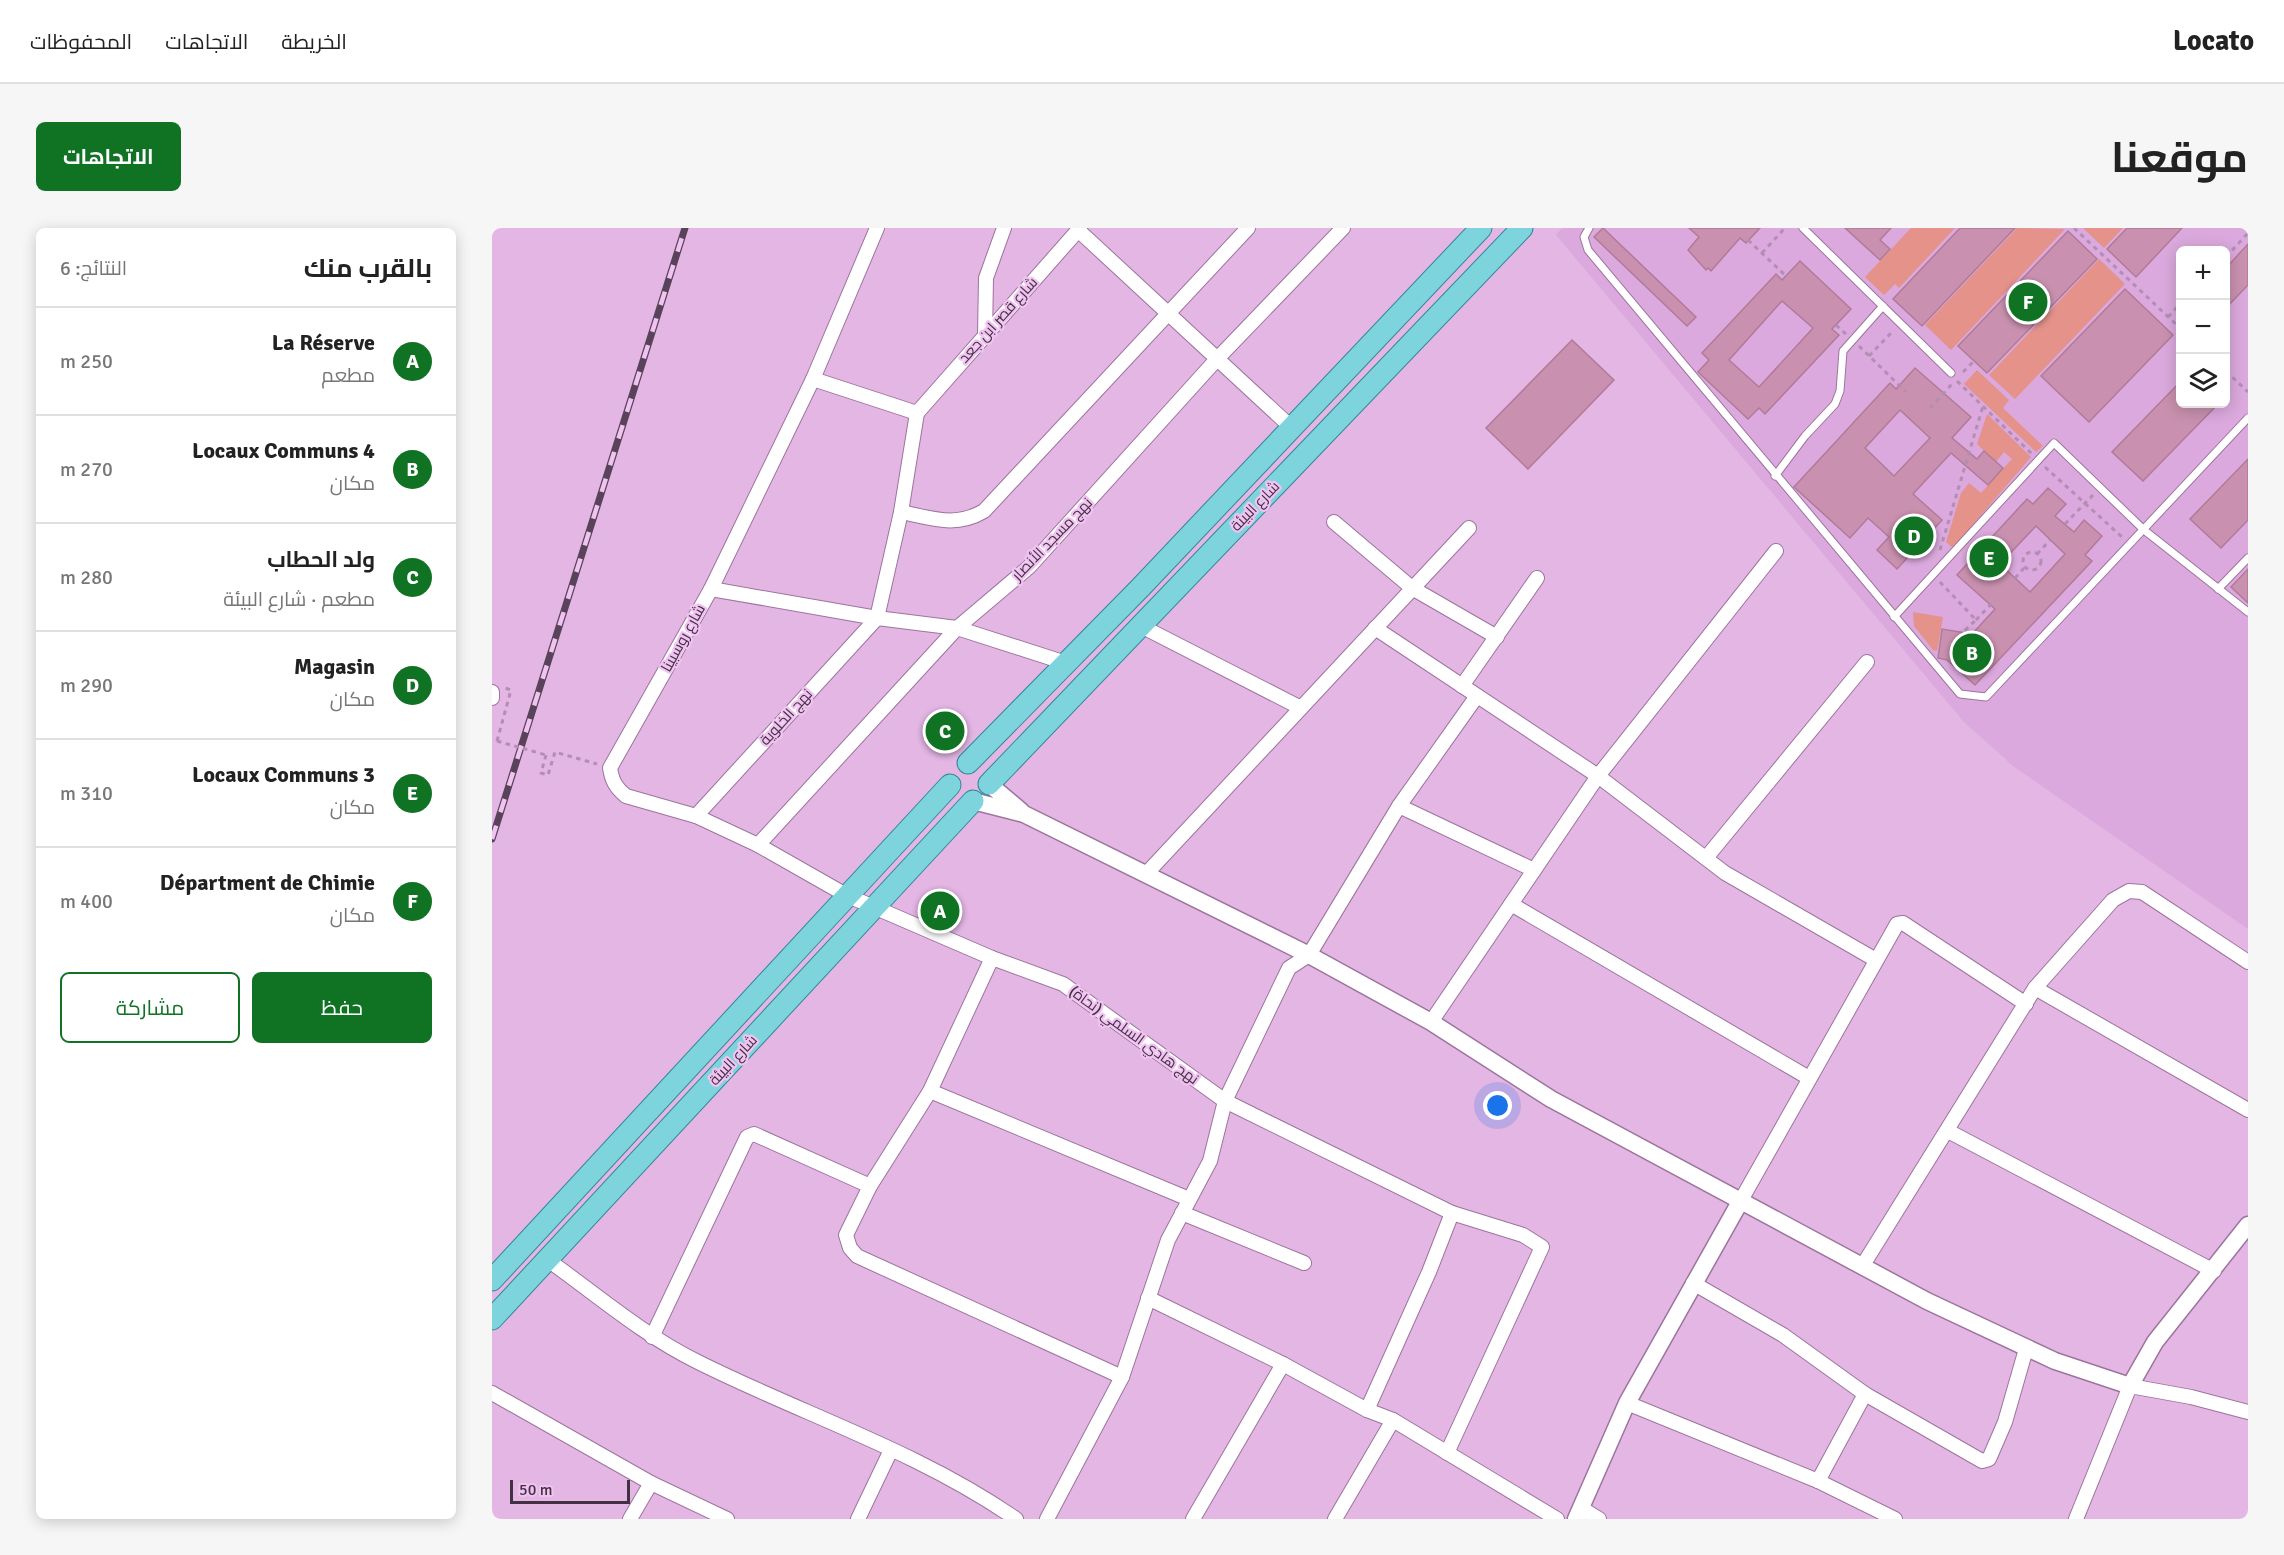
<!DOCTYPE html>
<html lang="ar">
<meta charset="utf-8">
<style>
body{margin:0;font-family:Signika,Cairo,sans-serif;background:#f6f6f6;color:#222;direction:rtl}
.controls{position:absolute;right:18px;top:18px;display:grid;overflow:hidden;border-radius:9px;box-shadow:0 3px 15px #0003}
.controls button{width:54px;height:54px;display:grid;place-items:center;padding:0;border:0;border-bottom:2px solid #e0e0e0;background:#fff;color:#222;font:30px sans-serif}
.scale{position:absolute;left:18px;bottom:15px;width:120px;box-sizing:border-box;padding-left:6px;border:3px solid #423043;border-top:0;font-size:16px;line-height:21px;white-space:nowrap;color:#423043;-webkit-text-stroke:4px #f0c3f1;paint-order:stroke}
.you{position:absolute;left:1006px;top:878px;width:21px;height:21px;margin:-15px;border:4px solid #fff;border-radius:50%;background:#1a73e8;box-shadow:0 0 0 9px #1a73e833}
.badge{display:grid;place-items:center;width:39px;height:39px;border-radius:50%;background:#107324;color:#fff;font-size:20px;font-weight:700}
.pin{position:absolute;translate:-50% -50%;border:3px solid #fff;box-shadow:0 2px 6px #0006}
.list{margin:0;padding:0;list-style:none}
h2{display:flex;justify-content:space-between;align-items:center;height:78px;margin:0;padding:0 24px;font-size:26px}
h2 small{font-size:20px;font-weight:400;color:#767676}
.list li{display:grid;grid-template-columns:39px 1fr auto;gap:18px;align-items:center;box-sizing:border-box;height:108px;padding:0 24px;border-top:2px solid #e0e0e0}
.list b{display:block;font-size:22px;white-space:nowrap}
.list p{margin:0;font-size:20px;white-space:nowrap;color:#767676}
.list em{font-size:20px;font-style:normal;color:#767676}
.actions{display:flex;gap:12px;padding:18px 24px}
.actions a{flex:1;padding:14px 0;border:2px solid #107324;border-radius:9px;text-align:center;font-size:21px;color:#107324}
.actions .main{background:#107324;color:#fff}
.icon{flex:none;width:33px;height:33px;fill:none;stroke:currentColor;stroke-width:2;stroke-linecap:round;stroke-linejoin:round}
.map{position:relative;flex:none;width:1756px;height:1291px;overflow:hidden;direction:ltr;border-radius:9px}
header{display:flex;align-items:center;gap:36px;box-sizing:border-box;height:84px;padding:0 30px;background:#fff;border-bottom:2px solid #e0e0e0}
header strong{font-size:28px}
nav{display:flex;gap:33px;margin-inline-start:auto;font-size:21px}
.intro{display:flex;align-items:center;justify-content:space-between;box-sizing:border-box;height:144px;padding:0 36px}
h1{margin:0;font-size:42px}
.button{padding:15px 27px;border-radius:9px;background:#107324;color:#fff;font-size:21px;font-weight:700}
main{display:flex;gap:36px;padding:0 36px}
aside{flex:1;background:#fff;border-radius:9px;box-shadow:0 3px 15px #0003}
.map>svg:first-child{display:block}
</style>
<header>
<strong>Locato</strong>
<nav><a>الخريطة</a><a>الاتجاهات</a><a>المحفوظات</a></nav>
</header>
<div class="intro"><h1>موقعنا</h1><a class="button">الاتجاهات</a></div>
<main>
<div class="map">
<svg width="1756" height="1291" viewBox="0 0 1756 1291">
<rect width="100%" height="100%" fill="#e3b6e4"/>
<path fill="#dba9dd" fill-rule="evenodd" d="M1070 0H1756V701L1521 538 1472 494 1064 7ZM1688 22H1734V176H1688Z"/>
<g fill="#e4928a">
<path d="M1419 0H1463L1407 60 1403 56 1392 67 1373 49Z"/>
<path d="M1525 0 1573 1 1459 122 1433 97Z"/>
<path d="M1591 0H1631L1612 20Z"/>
<path d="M1607 31 1633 56 1523 171 1497 147Z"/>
<path d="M1485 142 1517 172 1511 180 1551 218 1544 224 1472 156Z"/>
<path d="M1495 186 1539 229 1461 320 1454 314 1469 265 1477 255 1489 265 1520 231 1512 224 1504 234 1485 216Z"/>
<path d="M1421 384 1451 389 1445 423 1441 422 1422 398Z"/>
</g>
<g fill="#c991af" stroke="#b17a99" stroke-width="1.5" fill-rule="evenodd">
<path d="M1111 0 1204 89 1195 98 1102 9Z"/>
<path d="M1197 0H1268L1254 15 1248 10 1219 43 1216 40 1214 42 1196 22 1207 9Z"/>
<path d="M1353 0H1399L1388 12 1398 21 1388 32Z"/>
<path d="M1468 0H1523L1430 98 1401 71Z"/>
<path d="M1635 0H1690L1644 49 1615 21Z"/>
<path d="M1576 3 1605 31 1495 145 1466 118Z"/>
<path d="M1756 16V57L1734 80V40Z"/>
<path d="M1308 33 1359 81 1340 101 1347 107 1273 186 1267 180 1256 191 1206 144 1217 132 1210 125 1284 46 1290 52ZM1290 73 1321 100 1267 159 1237 132Z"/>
<path d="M1633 61 1681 107 1597 194 1549 148Z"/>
<path d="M1080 112 1122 152 1036 241 994 200Z"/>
<path d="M1423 140 1479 189 1460 210 1485 231 1492 223 1511 240 1496 257 1459 225 1421 266 1450 292 1405 341 1385 322 1397 309 1376 290 1358 310 1302 259 1398 155 1404 161ZM1408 182 1438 210 1402 248 1373 220Z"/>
<path d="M1689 153V176H1726L1651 253 1620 224Z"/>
<path d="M1756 231V292L1729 320 1698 291Z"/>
<path d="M1556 260 1574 276 1563 288 1582 304 1592 292 1610 308 1593 327 1600 333 1483 457 1455 432 1446 430 1450 401 1480 406 1503 381 1465 347 1535 271 1541 276ZM1544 298 1573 326 1538 364 1508 336Z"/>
<path d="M1756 341V375L1739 359Z"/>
</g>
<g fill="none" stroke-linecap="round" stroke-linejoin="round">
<g stroke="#9d749e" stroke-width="9">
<g id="service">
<path d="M1097 0 1092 9 1096 22 1468 466 1494 469 1756 190"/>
<path d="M1311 0 1459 145"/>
<path d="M1283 248 1313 208 1343 176 1348 163 1351 123 1391 78"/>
<path d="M1726 361 1756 330"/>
<path d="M1402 389 1562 215 1652 302 1756 384"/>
</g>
</g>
<g stroke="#9d749e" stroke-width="16">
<g id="minor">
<path d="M385 0 321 151 219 361 118 540C120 553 124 560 134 568L204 588 266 617 354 667 500 730 571 756 733 873 960 985 937 1044 875 1182"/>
<path d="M586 2 800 200"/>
<path d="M493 107 494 50 512 0"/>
<path d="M321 151 425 185"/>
<path d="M425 185 588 0"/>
<path d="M409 284C440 290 463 300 492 283L756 0"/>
<path d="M842 294 920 360 1005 409"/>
<path d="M219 361 385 390 465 400 574 435"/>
<path d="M649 398 809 480"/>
<path d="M883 400 1106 548 1233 645 1384 732"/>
<path d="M970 458 1045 350"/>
<path d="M0 464V470"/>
<path d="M907 578 1042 642"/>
<path d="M204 588 385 390 409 284 425 185"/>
<path d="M266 617 465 400 537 339 725 131 851 0"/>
<path d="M1214 630 1375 434"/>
<path d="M654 646 977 300"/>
<path d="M1019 676 1317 850"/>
<path d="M500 730 438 863 378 958 354 1007 358 1020 365 1028 630 1149"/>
<path d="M1543 760 1756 882"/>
<path d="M939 794 1106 548 1284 323"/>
<path d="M438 863 697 971"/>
<path d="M1456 903 1722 1043"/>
<path d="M1248 974 1405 696 1411 695 1534 776"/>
<path d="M690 985 812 1035"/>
<path d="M56 1032C105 1067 151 1107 206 1134 312 1187 426 1223 524 1291"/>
<path d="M1371 1037 1543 760 1621 672 1637 663 1650 664 1756 734"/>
<path d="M1201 1055 1291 1107 1373 1166 1490 1233 1497 1231 1513 1194 1534 1121"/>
<path d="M656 1070 791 1136 875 1182 901 1192 1065 1291"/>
<path d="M160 1109 255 909 262 906 378 958"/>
<path d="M0 1165 159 1255 235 1291"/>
<path d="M1135 1175 1326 1253 1403 1291"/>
<path d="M955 1225 1050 1019 1031 1007 960 985"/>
<path d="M1326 1253 1373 1166"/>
<path d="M1089 1280 1107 1291"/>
<path d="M138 1291 159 1255"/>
<path d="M366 1291 399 1222"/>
<path d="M555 1291 630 1149 676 1012 718 933 733 873 797 740 817 727 907 578 985 468"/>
<path d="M701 1291 791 1136"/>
<path d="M843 1291 901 1192"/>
<path d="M1584 1291 1638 1158 1699 1169 1756 1184"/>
</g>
</g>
<g stroke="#9d749e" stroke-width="19">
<g id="tertiary">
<path d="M497 556 529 583"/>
<path d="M481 573 532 586 817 727 939 794 1059 871 1435 1073 1563 1133 1638 1158 1663 1114 1756 997"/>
<path d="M1084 1291 1135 1175 1248 974"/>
</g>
</g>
<g stroke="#318898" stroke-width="23">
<g id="primary">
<path d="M476 535 649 359 989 0"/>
<path d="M497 556 1030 0"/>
<path d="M0 1052 458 557"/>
<path d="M0 1091 481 573"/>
</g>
</g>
<g stroke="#b38eb4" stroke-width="3" stroke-dasharray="4.5 4.5" stroke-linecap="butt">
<path d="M1582 0 1688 100"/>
<path d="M1256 12 1294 48"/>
<path d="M1270 25 1293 0"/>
<path d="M1734 29 1756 5"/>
<path d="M1676 89 1688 76"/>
<path d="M1344 97 1354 106"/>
<path d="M1367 118 1414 164"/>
<path d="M1377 128 1401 103"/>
<path d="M1734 143 1756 164"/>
<path d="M1471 144 1482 133"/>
<path d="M1465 153 1540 226"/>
<path d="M1438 180 1460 156"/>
<path d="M1553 239 1630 309"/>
<path d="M1573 296 1601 267"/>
<path d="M1448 322 1491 178"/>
<circle cx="1540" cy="333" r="9"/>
<path d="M1545 326 1558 312"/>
<path d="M1523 350 1533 339"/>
<path d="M1448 354 1484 392 1471 404"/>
<path d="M1484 392 1503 372"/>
<path d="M5 513 19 462 13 460"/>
<path d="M54 527 49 545 56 547 63 524 105 536"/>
</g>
<use href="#service" stroke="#fff" stroke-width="7"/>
<use href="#minor" stroke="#fff" stroke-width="14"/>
<use href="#tertiary" stroke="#fff" stroke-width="16"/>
<use href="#primary" stroke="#7ed4dd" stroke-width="21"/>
<g stroke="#59435a" stroke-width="7">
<path id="rail" d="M0 611 193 0"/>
</g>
<use href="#rail" stroke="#f0c3f1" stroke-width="4.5" stroke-dasharray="14" stroke-linecap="butt"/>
<path stroke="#b38eb4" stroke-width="3" stroke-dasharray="4.5 4.5" stroke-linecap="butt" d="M5 513 54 527"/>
</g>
<g text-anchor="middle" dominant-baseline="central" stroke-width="4.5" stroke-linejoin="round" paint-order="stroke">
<g font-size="15" fill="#423043" stroke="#f0c3f1">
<text transform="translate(506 92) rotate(-48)">شارع قصر ابن جعد</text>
<text transform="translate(763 278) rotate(-46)">شارع البيئة</text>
<text transform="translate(560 311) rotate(-46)">نهج مسجد الأنصار</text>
<text transform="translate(191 410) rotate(-61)">شارع روسبينا</text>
<text transform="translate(294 489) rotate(-48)">نهج الخلوية</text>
<text transform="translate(642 807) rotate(36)">نهج هادي السلمي (نحاة)</text>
<text transform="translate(241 832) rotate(-47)">شارع البيئة</text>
</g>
</g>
</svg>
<div class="controls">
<button>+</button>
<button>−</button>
<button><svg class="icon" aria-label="layers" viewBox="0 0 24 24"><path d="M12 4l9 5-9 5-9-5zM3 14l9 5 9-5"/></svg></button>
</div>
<div class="scale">50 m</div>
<div class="you"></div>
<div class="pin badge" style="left:448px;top:683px">A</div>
<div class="pin badge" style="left:1480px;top:425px">B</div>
<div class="pin badge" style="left:453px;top:503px">C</div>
<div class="pin badge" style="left:1422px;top:308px">D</div>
<div class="pin badge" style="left:1497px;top:330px">E</div>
<div class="pin badge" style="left:1536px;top:74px">F</div>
</div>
<aside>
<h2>بالقرب منك<small>النتائج: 6</small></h2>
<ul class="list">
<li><span class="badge">A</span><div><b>La Réserve</b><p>مطعم</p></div><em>250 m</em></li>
<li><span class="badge">B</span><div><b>Locaux Communs 4</b><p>مكان</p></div><em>270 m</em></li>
<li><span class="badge">C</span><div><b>ولد الحطاب</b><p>مطعم · شارع البيئة</p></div><em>280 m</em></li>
<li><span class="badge">D</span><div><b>Magasin</b><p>مكان</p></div><em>290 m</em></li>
<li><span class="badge">E</span><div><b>Locaux Communs 3</b><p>مكان</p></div><em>310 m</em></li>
<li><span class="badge">F</span><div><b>Départment de Chimie</b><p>مكان</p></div><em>400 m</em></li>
</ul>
<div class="actions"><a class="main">حفظ</a><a>مشاركة</a></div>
</aside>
</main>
